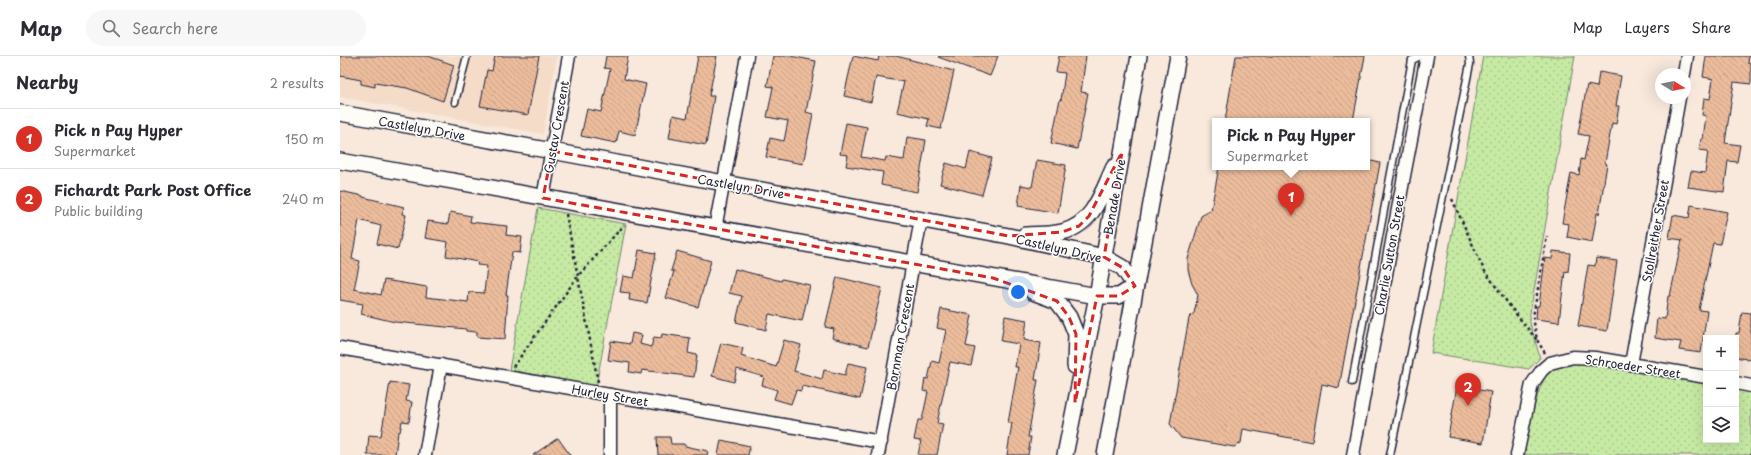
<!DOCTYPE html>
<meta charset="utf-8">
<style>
body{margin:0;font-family:"Playpen Sans",sans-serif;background:#f7f7f7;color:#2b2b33}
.controls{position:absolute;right:12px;bottom:12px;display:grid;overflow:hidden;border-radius:0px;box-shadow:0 4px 16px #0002}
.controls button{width:36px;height:36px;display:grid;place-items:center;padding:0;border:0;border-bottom:1px solid #e1e1e2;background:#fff;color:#2b2b33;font:20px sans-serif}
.compass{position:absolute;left:1315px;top:12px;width:36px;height:36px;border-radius:50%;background:#fff;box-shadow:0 4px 16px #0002;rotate:100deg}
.you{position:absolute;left:678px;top:236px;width:14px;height:14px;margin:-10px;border:3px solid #fff;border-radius:50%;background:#1a73e8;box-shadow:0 0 0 6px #1a73e833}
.badge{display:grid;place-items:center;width:26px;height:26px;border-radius:50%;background:#d93025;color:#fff;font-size:13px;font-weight:700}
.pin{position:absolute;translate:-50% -33px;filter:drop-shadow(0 1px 2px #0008)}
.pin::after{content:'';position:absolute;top:21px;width:14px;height:12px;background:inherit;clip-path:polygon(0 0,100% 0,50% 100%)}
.popup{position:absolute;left:872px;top:62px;width:158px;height:52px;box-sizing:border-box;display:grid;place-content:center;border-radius:0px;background:#fff;filter:drop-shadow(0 1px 3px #0005);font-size:13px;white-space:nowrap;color:#7c7c81}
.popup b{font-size:15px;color:#2b2b33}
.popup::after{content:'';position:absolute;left:50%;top:100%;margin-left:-8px;border:8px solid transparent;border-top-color:#fff}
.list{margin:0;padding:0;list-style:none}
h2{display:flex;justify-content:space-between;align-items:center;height:52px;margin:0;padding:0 16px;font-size:17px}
h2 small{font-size:13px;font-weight:400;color:#7c7c81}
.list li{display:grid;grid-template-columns:26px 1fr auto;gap:12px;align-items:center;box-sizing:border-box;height:60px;padding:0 16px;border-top:1px solid #e1e1e2}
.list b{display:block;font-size:15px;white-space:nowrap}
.list p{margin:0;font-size:13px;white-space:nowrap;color:#7c7c81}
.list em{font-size:13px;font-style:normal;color:#7c7c81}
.icon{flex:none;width:22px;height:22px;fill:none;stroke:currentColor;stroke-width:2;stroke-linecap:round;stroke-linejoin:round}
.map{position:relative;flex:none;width:1411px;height:399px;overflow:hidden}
header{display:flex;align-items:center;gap:24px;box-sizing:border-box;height:56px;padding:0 20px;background:#fff;border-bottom:1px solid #e1e1e2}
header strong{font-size:19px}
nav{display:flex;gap:22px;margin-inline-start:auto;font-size:14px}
.search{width:280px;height:36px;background:#f7f7f7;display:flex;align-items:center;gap:10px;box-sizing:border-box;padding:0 14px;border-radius:22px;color:#7c7c81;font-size:15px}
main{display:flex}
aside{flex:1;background:#fff}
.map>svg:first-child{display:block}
</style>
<header>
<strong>Map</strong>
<div class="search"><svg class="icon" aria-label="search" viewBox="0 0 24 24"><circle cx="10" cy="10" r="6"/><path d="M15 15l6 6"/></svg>Search here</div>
<nav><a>Map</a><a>Layers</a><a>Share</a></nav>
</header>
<main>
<aside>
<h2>Nearby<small>2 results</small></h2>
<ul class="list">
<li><span class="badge">1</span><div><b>Pick n Pay Hyper</b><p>Supermarket</p></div><em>150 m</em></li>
<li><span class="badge">2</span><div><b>Fichardt Park Post Office</b><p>Public building</p></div><em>240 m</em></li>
</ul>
</aside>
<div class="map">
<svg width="1411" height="399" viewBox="0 0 1411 399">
<defs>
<pattern id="green-dots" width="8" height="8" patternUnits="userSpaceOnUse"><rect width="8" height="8" fill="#c6e9a3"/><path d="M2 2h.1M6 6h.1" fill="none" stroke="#aac88d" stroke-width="1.8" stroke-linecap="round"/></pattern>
<pattern id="building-back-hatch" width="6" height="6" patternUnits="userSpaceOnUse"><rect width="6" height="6" fill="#ecbc9c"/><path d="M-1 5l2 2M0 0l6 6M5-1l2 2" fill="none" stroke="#caa187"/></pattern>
</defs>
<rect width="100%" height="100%" fill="#f8e9dc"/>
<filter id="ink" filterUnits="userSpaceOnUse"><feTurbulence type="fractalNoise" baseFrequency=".025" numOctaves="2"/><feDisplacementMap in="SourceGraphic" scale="8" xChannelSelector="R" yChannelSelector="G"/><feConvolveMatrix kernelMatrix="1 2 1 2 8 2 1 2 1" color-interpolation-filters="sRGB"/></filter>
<g filter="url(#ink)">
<path fill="#f4dcc9" d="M0 0H217L203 78 0 41Z"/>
<g fill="url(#green-dots)" stroke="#74866f">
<path d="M1143 0H1235L1189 263 1200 302 1189 313 1091 297Z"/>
<path d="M198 152 286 168 256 330 169 314Z"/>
<path d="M1233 307 1255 308 1366 327V384H1396V332L1411 335V399H1186L1185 393C1190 373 1195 333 1208 318 1213 311 1225 309 1233 307Z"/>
</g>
<g fill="url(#building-back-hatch)" stroke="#22223b">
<path d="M0 0H88L114 9 103 45 67 32 35 27V31L21 28V24L0 20Z"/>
<path d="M155 0H199L188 59 140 50 147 14 152 15Z"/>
<path d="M266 0H288L284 23 306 28 295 79 279 75 276 87 241 80 247 53 261 56 270 13 264 12Z"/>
<path d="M358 0H377L369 40H374L366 89 329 82 333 59 347 62Z"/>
<path d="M433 0H450L476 5 466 56 473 58 463 108 426 101 430 82 444 85 448 65 427 61 433 31 427 30Z"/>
<path d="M513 0 538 5 539 0H556L614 15 601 73 587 70 589 63 557 56 564 26 536 21 531 46 504 40Z"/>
<path d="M599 0H658L650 20 598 1Z"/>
<path d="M719 0H746L741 36 748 37 737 93 711 87 720 43 721 44 725 17 716 16Z"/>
<path d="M896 0H1025L1013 65H885Z"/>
<path d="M1366 0H1409L1408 7 1411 8V28L1394 26 1385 87 1400 89 1397 106 1388 105 1384 136 1348 131 1351 115 1365 117 1368 95 1359 94 1361 83H1363L1366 60 1362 59 1364 42 1370 43 1373 23 1363 21Z"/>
<path d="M1259 16 1281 20 1276 50H1279L1276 68 1272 67 1265 107 1267 108 1259 158 1257 157 1252 186 1227 181 1229 168 1222 167 1231 117 1239 119 1241 103 1244 104 1249 80 1238 78 1247 29 1257 31Z"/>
<path d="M506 67 527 71 521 101 545 105 546 101 564 104 567 81 586 84 577 136 541 129 543 116 506 110 508 99 500 98Z"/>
<path d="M630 96 652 102 642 139 600 128 606 107 626 113Z"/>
<path d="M697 104 726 109 718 157 678 150 681 129 692 131Z"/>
<path d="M1027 104 1040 107 999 332 982 328 972 386 903 373 901 387 894 391 841 382 830 368 849 262 854 257 858 239 852 228 848 214V203L861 160 871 154 879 111H1027Z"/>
<path d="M0 135 23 140V141L64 151 62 158 66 159 58 193 37 188 41 170 19 164 12 203 20 205 14 233 41 239 44 224 87 231 86 241 128 246 129 236 144 237 147 210 137 209 138 206 106 200 108 186 85 182 88 165 108 168 110 156 131 160 130 166 167 170 166 179 182 181 180 197 172 196 166 239H168L165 283 137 281V276L126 275V273L55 266 21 258 23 248 0 244Z"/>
<path d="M1351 149 1387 156 1380 188 1373 187 1359 254 1367 255 1361 297 1339 294 1341 286 1315 282 1317 262 1325 263 1328 240H1330L1342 184 1329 182 1333 159 1349 162Z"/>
<path d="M299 194 316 197 307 247 289 244 290 237 280 236 283 220 294 222Z"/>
<path d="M337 195 371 205 358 251 326 242 334 215H331Z"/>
<path d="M1213 195 1230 197 1228 216 1225 215 1219 266 1196 263 1197 250H1199L1205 202 1212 203Z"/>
<path d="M1256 202 1277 205 1267 275 1238 270 1248 209 1255 210Z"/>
<path d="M395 213 441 225 442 223 470 229 462 265 429 258 426 274 396 266 402 240 389 237Z"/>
<path d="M497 221 542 232 528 291 492 282 494 273 485 271Z"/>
<path d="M601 253 632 259 626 290 635 292 631 310 610 306 597 367 603 368 597 399H578L581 385 574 384 578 364H582L588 336 583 335 585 322 588 323 592 305 599 307 606 274 597 272Z"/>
<path d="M1402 256 1411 257V304L1396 301V277H1399Z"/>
<path d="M665 260 687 264 684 284 701 287 695 324H698L688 381H691L688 399H667L672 367H668L678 311H675L679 288 661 285Z"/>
<path d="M292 277 302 279 300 288 311 291 314 281 321 282 322 278 350 282 348 297 357 299 354 321 302 314 301 318 289 316 290 307 268 304 271 285 290 288Z"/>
<path d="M444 284 461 289 454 315 482 323 484 314 505 319 508 307 527 311 520 343 462 330 461 335 456 334 451 348 434 343 437 334 422 329 424 321 397 313 394 326 372 320 381 287 403 292 401 300 436 311Z"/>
<path d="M50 326 69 329 66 345 72 346 69 366 62 365 60 376H58L55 399H27L29 379 41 380Z"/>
<path d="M1117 330 1151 336 1143 387 1108 381Z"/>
<path d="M317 381H330L331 388H344L345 390 368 395 367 399H318Z"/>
<path d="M218 382 230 399H193Z"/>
<path d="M381 384 410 390 408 399H378Z"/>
</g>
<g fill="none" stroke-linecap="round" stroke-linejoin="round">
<g stroke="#22223b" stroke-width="9">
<g id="service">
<path d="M1072 4 1081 0"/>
<path d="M115 46 127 0"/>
<path d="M1012 326 1072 4"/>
<path d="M1050 399 1130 8 1129 0"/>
</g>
</g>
<g stroke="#22223b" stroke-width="15">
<g id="minor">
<path d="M1344 18 1347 0"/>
<path d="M203 142 229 0"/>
<path d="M375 173 407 0"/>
<path d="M0 292 541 386"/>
<path d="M1291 308 1339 42"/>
<path d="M1396 327 1411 330"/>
<path d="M270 339V399"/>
<path d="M85 399 101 309"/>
<path d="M538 399 581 163"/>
<path d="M1013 399 1064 120 1087 0"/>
<path d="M1177 399 1192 328 1202 314 1210 307 1233 301 1255 302 1366 321"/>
</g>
</g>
<g stroke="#22223b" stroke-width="18">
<g id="tertiary">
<path d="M0 57 212 95 669 180 764 201 783 212 795 230"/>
<path d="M0 105 757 240H779L795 230"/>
<path d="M685 179C697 178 710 179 722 176 753 169 762 137 774 111"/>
<path d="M693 236 717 245 729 261 736 278 735 310"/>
<path d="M725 399 757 240 799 0"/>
<path d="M765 399 838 0"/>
</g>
</g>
<g stroke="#22223b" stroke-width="2.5" stroke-dasharray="3 3" stroke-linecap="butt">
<path d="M1112 143 1144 214 1172 253 1197 284"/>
<path d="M226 158 258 326"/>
<path d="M1205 297 1197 284 1193 261 1207 180"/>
<path d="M173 311 238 220 284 169"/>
<path d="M1410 399H1411"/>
</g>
<use href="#service" stroke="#fdfcf7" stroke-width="6"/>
<use href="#minor" stroke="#fdfcf7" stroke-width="12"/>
<use href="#tertiary" stroke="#fdfcf7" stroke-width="15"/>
</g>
</g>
<path fill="none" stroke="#d62828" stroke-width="3" stroke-dasharray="8 5" stroke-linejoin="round" d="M212 95 669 180 722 176 739 170 749 160 782 96 764 201 783 212 795 230 779 240H757L735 347 736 278 729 261 717 245 653 222 203 142Z"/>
<g text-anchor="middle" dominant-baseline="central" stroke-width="3" stroke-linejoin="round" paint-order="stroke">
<g font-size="12" fill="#22223b" stroke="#fdfcf7">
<text transform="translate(216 71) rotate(-80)">Gustav Crescent</text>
<text transform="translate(82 72) rotate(10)">Castlelyn Drive</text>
<text transform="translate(401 130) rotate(10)">Castlelyn Drive</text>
<text transform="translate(774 141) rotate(-80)">Benade Drive</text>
<text transform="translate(1315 175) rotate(-80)">Stollreither Street</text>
<text transform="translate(719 192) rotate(13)">Castlelyn Drive</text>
<text transform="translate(1049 199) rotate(-80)">Charlie Sutton Street</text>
<text transform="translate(560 281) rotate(-80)">Bornman Crescent</text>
<text transform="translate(1293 310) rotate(9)">Schroeder Street</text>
<text transform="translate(270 339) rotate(10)">Hurley Street</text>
</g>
</g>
</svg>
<div class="controls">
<button>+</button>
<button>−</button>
<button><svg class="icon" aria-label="layers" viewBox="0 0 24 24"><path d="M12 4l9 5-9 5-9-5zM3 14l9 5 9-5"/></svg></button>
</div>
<svg class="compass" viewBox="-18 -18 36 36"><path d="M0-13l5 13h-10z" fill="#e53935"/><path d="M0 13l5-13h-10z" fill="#7c7c81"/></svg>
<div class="you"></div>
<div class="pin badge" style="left:951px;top:160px">1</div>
<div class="popup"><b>Pick n Pay Hyper</b>Supermarket</div>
<div class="pin badge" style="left:1128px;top:350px">2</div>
</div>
</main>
